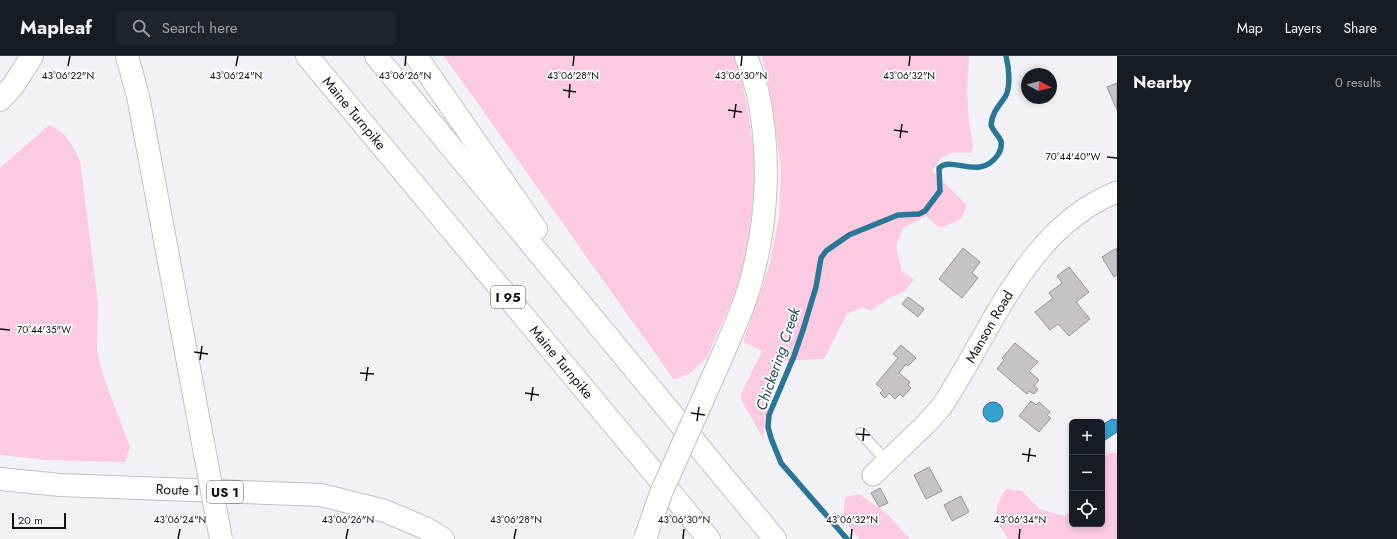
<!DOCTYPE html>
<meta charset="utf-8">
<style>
body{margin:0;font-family:Jost,sans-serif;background:#20242c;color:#f1f3f6}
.controls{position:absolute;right:12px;bottom:12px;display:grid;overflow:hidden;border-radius:6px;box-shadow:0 2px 6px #0003}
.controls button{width:36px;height:36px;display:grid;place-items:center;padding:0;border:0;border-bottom:1px solid #363941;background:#171b24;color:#f1f3f6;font:20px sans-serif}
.compass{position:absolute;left:1021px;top:12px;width:36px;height:36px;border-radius:50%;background:#171b24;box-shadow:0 2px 6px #0003;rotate:97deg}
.scale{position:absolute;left:12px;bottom:10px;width:54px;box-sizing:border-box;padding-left:4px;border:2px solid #111113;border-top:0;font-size:11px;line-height:14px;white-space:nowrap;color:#111113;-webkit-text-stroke:3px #fff;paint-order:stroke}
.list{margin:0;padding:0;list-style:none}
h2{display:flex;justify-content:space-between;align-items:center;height:52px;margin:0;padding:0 16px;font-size:17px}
h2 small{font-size:13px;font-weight:400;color:#9ea1a6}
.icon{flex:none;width:22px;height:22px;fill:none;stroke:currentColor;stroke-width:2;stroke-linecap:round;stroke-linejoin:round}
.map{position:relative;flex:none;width:1117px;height:483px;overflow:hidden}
header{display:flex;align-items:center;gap:24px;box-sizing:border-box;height:56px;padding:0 20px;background:#171b24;border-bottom:1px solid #363941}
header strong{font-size:19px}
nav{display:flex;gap:22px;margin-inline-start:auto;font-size:14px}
.search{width:280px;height:36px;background:#20242c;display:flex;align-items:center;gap:10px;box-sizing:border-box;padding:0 14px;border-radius:6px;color:#9ea1a6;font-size:15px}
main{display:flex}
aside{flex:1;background:#171b24}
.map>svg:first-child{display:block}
</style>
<header>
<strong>Mapleaf</strong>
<div class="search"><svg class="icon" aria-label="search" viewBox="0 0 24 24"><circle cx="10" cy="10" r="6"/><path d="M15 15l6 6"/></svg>Search here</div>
<nav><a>Map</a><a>Layers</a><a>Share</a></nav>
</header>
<main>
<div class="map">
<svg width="1117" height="483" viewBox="0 0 1117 483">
<rect width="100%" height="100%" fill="#f2f1f6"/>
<g fill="#fccbe2">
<path d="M444 0H737L748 56 756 111 748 193 739 229 706 303 690 317 674 324Z"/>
<path d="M762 0H969L967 36 969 67 973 89 971 97C947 96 947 94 932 115L967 149 961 163 940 172 926 160 903 172 896 190 902 216 914 223 905 235 888 243 870 255 863 251 847 258 824 303 782 305 766 360 763 383 741 343V338L762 295 743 286 769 211 779 161 781 112 772 47Z"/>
<path d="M49 69C67 76 72 88 80 105L98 246 97 296 104 322 130 391 125 406 46 404 0 399V112Z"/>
<path d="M1113 396 1117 398V483H1008C994 462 992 454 1006 433L1022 435 1040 453 1064 460 1072 454V468H1102V401Z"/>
<path d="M859 438 886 457 910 483H860L843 464 845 441Z"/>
</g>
<g fill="#35a1ce" stroke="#2a7696">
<circle cx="993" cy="356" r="10"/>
<path d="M1112 363 1117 364V376L1102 386V369Z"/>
</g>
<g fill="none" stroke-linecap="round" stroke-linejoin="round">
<path stroke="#2a7696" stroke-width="5.5" d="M847 483 781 407 771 382 768 371 769 359 794 300 803 274 816 231 821 202 826 195 849 179 898 159 919 158 925 155 940 135 939 112C952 99 979 125 997 100 1000 96 1002 91 1001 85 999 80 993 75 991 69 992 57 998 51 1005 41 1011 32 1009 11 1006 0"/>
</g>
<g fill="#c6c3c6" stroke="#989599">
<path d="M1117 27V54L1107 31Z"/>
<path d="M963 192 980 206 972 217 978 222 962 242 939 223Z"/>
<path d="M1117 192V219L1114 221 1102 201Z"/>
<path d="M1069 211 1089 236 1076 246 1090 263 1069 280 1058 268 1050 274 1035 256 1053 242 1049 237 1062 227 1057 220Z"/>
<path d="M908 241 924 253 918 261 902 248Z"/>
<path d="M1015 287 1038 306 1029 315 1039 324 1034 330 1038 333 1034 338 1029 335 1027 338 997 313 1004 304 1002 302Z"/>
<path d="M901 289 916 302 908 310 906 308 899 317 910 326 908 329 911 332 903 341 900 338 895 343 889 337 885 342 880 337 883 334 876 328 898 302 893 298Z"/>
<path d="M1031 345 1036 349 1039 346 1050 356 1047 359 1051 362 1039 376 1019 360Z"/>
<path d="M929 411 942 435 926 443 914 419Z"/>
<path d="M880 432 888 447 879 451 871 437Z"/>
<path d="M961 440 969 456 952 465 944 449Z"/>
</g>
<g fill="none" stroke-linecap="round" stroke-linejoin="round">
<g stroke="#c2c2c6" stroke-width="12">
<path id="service" d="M861 377 887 406"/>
</g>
<g stroke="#c2c2c6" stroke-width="23">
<g id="minor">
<path id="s1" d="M873 419 927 367 942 350C992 275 1026 172 1117 136"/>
</g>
</g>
<g stroke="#c2c2c6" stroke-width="24">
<g id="primary">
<path id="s2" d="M0 423 60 429 321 439 385 455 425 472 443 483"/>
</g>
</g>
<g stroke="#c2c2c6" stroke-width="24">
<g id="motorway">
<path d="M127 0 138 40 194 339"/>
<path id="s3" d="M307 0 709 483"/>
<path d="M376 0 775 483"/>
<path d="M416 0 536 173"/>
<path d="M0 44 13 30 32 0"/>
<path d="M719 307C732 277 747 245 754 213 768 157 770 95 758 38 755 25 750 12 746 0"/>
</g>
</g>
<use href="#service" stroke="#fff" stroke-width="10"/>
<use href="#minor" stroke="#fff" stroke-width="21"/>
<use href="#primary" stroke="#fff" stroke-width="22"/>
<use href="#motorway" stroke="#fff" stroke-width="22"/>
<g stroke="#c2c2c6" stroke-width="24" stroke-linecap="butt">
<g id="motorway-bridge">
<path d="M194 339 221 483"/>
<path d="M645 483 661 437 719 307"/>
</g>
</g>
<use href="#motorway-bridge" stroke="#fff" stroke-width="22"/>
</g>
<path fill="none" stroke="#111113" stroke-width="1.5" d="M68 10 70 0M236 10 238 0M405 10 406 0M573 10 574 0M741 10 742 0M909 10 910 0M563 34 576 36M569 42 570 28M728 54 742 56M734 62 736 48M894 74 908 76M900 82 902 68M1107 101 1117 102M0 273 10 274M194 296 208 298M200 304 202 290M360 317 374 318M366 325 368 311M525 337 539 339M531 345 533 331M691 357 705 359M697 365 699 351M856 378 870 379M863 385 864 372M1022 398 1036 400M1028 406 1030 392M178 483 180 473M346 483 348 473M514 483 516 473M683 483 684 473M851 483 852 473M1019 483 1020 473"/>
<g text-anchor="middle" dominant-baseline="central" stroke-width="3.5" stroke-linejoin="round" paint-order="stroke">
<g fill="#fff" stroke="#58585a" stroke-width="1">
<rect x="491" y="230" width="34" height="22" rx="3"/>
<rect x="207" y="425" width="36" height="22" rx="3"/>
</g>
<g font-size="13" font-weight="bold" fill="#111113">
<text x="508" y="241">I 95</text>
<text x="225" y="436">US 1</text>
</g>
<g font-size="14" fill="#111113" stroke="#fff">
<text stroke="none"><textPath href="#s3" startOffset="74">Maine Turnpike</textPath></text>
<text stroke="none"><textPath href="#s1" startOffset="190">Manson Road</textPath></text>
<text stroke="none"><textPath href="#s3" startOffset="398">Maine Turnpike</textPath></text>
<text stroke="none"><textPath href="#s2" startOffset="178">Route 1</textPath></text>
</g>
<g font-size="15" font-style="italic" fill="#224e62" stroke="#fff">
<text transform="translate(778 303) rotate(-71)">Chickering Creek</text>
</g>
</g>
<g font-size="10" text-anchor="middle" fill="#111113" stroke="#fff" stroke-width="3.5" stroke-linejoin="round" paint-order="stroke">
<text x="68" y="23">43°06'22"N</text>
<text x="236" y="23">43°06'24"N</text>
<text x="405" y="23">43°06'26"N</text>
<text x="573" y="23">43°06'28"N</text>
<text x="741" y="23">43°06'30"N</text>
<text x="909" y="23">43°06'32"N</text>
<text x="1073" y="104">70°44'40"W</text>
<text x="44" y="277">70°44'35"W</text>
<text x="180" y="467">43°06'24"N</text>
<text x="348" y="467">43°06'26"N</text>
<text x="516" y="467">43°06'28"N</text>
<text x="684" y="467">43°06'30"N</text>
<text x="852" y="467">43°06'32"N</text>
<text x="1020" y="467">43°06'34"N</text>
</g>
</svg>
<div class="controls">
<button>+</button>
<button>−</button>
<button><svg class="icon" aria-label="locate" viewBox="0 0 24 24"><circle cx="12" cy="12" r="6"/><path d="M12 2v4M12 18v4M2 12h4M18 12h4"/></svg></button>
</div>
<svg class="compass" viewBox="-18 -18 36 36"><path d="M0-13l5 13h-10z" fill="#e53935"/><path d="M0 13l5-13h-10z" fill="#9ea1a6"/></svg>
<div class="scale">20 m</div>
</div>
<aside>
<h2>Nearby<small>0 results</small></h2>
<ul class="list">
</ul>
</aside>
</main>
